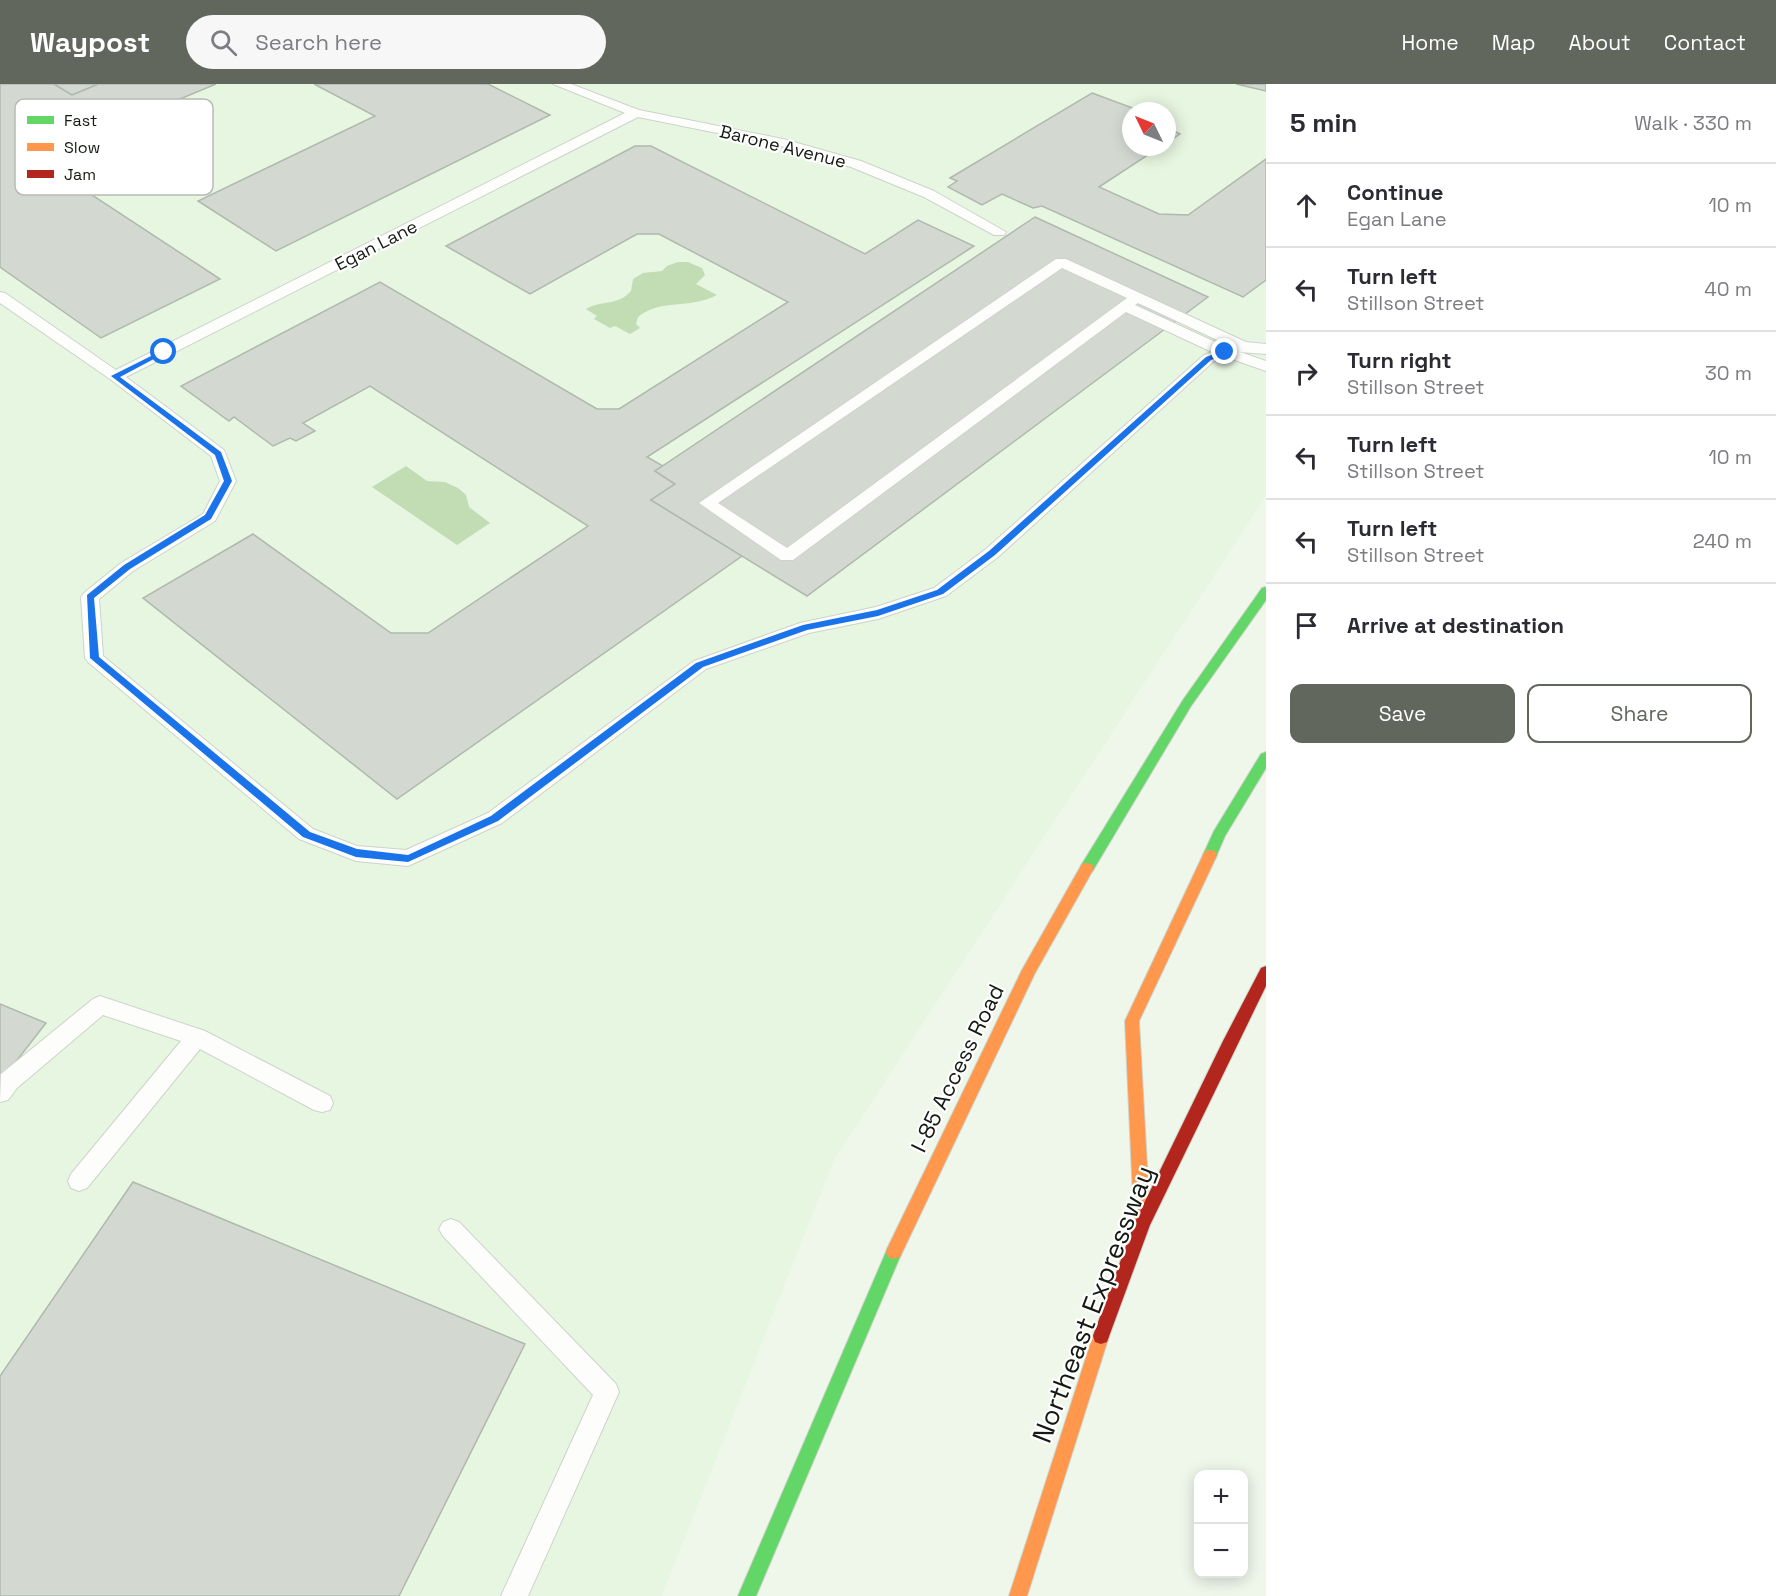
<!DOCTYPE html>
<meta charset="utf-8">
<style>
body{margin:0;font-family:"Space Grotesk",sans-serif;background:#f7f7f7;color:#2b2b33}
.controls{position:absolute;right:18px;bottom:18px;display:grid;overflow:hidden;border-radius:12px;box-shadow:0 3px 15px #0003}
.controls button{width:54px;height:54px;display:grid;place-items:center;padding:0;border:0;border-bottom:2px solid #e1e1e2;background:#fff;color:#2b2b33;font:30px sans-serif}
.compass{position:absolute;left:1122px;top:18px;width:54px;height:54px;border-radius:50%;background:#fff;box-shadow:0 3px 15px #0003;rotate:313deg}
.stop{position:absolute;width:18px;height:18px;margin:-14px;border:4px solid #1a73e8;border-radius:50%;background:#fff}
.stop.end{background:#1a73e8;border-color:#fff;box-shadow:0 2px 6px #0008}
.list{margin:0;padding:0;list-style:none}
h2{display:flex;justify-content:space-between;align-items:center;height:78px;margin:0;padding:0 24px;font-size:26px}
h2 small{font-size:20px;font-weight:400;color:#7c7c81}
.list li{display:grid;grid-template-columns:39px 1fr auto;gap:18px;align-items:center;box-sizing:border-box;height:84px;padding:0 24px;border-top:2px solid #e1e1e2}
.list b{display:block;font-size:22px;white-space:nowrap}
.list p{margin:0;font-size:20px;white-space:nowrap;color:#7c7c81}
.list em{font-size:20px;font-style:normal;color:#7c7c81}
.actions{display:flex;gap:12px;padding:18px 24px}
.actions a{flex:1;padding:14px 0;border:2px solid #61675d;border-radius:12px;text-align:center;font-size:21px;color:#61675d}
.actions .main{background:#61675d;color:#fff}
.icon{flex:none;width:33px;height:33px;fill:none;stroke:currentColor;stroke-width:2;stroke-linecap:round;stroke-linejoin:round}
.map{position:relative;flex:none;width:1266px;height:1512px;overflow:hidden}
header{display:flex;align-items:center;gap:36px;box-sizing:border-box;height:84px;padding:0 30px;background:#61675d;color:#fff}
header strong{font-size:28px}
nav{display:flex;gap:33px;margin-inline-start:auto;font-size:21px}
.search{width:420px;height:54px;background:#f7f7f7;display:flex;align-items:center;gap:15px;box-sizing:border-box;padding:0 21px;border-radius:33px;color:#7c7c81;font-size:22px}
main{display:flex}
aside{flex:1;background:#fff}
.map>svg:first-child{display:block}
</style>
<header>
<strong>Waypost</strong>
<div class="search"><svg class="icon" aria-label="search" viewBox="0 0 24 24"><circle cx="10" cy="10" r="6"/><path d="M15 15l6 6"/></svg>Search here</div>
<nav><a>Home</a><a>Map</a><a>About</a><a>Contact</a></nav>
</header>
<main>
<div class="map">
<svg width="1266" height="1512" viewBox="0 0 1266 1512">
<rect width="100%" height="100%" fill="#eff7eb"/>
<path fill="#e7f6e1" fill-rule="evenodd" d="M0 0H1266V412L834 1076 662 1512H0ZM1131 27H1167V63H1131Z"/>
<g fill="#c2dcb4">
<path d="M678 178H688L702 184 705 191 696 200 717 211C688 226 661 214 638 233L636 240 640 244 630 250 615 242 610 244 594 235 597 232 586 225C601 216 618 222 631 207L633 195 643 189 662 187 667 182Z"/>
<path d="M406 382 427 397 445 398 458 404 466 411 469 423 490 439 457 461 372 403Z"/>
</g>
<g fill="#d3d9d0" stroke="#b1b8ae" stroke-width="1.5">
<path d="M0 0H54L72 11 98 0H216L62 64 56 77 63 92 220 195 101 254 0 183Z"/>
<path d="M54 0H98L72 11Z"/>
<path d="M314 0H488L550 31 276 167 198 117 375 32Z"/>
<path d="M1236 0H1266V7Z"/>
<path d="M1092 9 1135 25 1138 23 1147 27H1131V63H1160L1099 103 1159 130 1188 131 1266 75V196L1243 213 1042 122 1033 124 1002 110 982 121 948 103 957 97 950 94Z"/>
<path d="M1167 44 1180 50 1167 59Z"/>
<path d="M635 62H651L865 170 918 136 974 162 647 373 663 382 655 387 675 400 651 416 742 472 397 715 143 514 253 450 391 549H428L588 442 370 302 303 339 315 347 296 357 290 354 273 362 234 333 229 337 181 302 380 198 597 325H619L788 218 659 150H637L530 210 446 162Z"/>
<path d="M1035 133 1208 213 807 512 651 416 675 400 655 387Z"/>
<path d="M0 920 46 939 0 998Z"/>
<path d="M133 1098 525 1260 399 1512H0V1292Z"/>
</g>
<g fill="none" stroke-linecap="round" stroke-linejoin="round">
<g stroke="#cdd3ca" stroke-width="2">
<g id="lane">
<path d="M553 0H571L639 26 783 55 861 77 934 107 1006 148 1004 151H994L924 113 851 83 781 62 638 33 126 293 224 366 236 397 215 437 133 487 99 515 103 572 313 745 357 762 406 766 488 729 694 577 800 539 876 523 934 504 986 465 1204 271 1212 268 1126 228 793 476H781L699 419 1056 175H1066L1246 258 1266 260V270L1240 268 1266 277V287L1226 273 1214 277 998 473 946 512 878 535 809 549 706 585 502 739 408 782 356 777 299 755 88 578 85 574 81 513 84 509 121 479 203 430 220 397 211 372 110 295 0 219V208L5 209 116 286 625 29ZM1062 184 1127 214 787 464 718 419ZM1138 219 1230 262 1226 263 1135 221Z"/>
<path d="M100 912 205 947 330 1012 333 1019 330 1026 322 1028 314 1026 200 965 87 1104 79 1107 71 1104 68 1097 71 1090 181 957 103 931 17 1004 8 1016 0 1018 1 990 93 915Z"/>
<path d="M451 1135 459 1138 616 1300 619 1308 528 1512H501L593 1311 443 1152 439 1145 443 1138Z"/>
</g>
</g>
<g stroke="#cdd3ca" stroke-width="2">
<g id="fast">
<path d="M1266 503V516L1191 622 1092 788H1082L1080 784 1082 780 1183 616 1262 504Z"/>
<path d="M1266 668V684L1225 752 1215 775H1205L1203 771 1214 747 1261 670Z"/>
<path d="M894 1161 900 1163 902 1168 756 1512H738L886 1168 888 1163Z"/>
</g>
</g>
<g stroke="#cdd3ca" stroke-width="2">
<g id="slow">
<path d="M1210 766 1215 767 1217 771 1139 937 1150 1136 1148 1141 1142 1143 1136 1141 1134 1136 1125 937 1203 771 1205 767Z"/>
<path d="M1087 779 1092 780 1094 784 1035 889 900 1173 894 1175 888 1173 886 1168 888 1163 1022 886 1082 780Z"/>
<path d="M1101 1244 1107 1246 1109 1252 1027 1512H1009L1093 1252 1095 1246Z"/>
</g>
</g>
<g stroke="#cdd3ca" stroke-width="2">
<path id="jam" d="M1266 882V902L1150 1141 1107 1258 1101 1260 1095 1258 1093 1252 1134 1140 1223 957 1261 884Z"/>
</g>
<use href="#lane" fill="#fdfefc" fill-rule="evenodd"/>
<use href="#fast" fill="#63d668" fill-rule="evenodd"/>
<use href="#slow" fill="#ff974d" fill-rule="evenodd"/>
<use href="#jam" fill="#b3261e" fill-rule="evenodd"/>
</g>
<path fill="#1a73e8" d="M1225 266 1228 268 1227 270 1211 276 995 471 943 510 878 532 807 546 703 583 498 737 408 778 356 773 303 753 90 574 87 511 124 481 205 431 224 397 215 371 111 292 161 267 167 268 120 293 221 368 232 397 211 435 130 485 94 514 99 573 310 748 357 765 408 771 491 732 696 579 803 541 877 526 937 506 989 467 1206 273Z"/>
<g text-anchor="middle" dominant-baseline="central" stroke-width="4.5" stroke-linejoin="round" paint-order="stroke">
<g font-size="18" fill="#141911" stroke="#fff">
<text transform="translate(783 62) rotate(14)">Barone Avenue</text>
<text transform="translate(376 161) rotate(-27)">Egan Lane</text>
</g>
<g font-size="22" fill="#141911" stroke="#fff">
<text transform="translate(957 984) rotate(-64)">I-85 Access Road</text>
</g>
<g font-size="27" fill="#141911" stroke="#fff">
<text transform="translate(1093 1220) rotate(-69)">Northeast Expressway</text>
</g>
</g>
<rect x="15" y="15" width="198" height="96" rx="9" fill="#fff" stroke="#b8bab8" stroke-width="1.5"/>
<rect x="27" y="32" width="27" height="8" fill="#63d668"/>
<rect x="27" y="59" width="27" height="8" fill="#ff974d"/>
<rect x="27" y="86" width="27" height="8" fill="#b3261e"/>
<g font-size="16" fill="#141911">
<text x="64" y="42">Fast</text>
<text x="64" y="69">Slow</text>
<text x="64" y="96">Jam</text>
</g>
</svg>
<div class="controls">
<button>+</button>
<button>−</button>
</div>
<svg class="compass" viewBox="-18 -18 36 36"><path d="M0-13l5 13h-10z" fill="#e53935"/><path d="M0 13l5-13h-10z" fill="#7c7c81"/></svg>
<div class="stop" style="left:164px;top:268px"></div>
<div class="stop end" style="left:1225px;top:268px"></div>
</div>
<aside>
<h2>5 min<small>Walk · 330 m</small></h2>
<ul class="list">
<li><svg class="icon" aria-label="ahead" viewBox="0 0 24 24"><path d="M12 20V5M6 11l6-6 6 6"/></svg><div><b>Continue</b><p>Egan Lane</p></div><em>10 m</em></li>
<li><svg class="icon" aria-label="left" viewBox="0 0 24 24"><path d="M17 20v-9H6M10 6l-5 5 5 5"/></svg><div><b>Turn left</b><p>Stillson Street</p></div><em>40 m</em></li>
<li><svg class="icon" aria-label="right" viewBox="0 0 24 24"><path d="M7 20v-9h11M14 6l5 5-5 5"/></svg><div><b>Turn right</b><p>Stillson Street</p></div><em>30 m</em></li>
<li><svg class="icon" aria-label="left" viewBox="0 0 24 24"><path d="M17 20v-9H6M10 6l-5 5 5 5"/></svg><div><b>Turn left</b><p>Stillson Street</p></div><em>10 m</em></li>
<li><svg class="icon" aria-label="left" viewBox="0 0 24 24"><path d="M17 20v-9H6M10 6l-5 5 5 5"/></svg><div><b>Turn left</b><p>Stillson Street</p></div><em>240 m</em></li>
<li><svg class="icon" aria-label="arrive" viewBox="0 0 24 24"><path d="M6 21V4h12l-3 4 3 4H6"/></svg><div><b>Arrive at destination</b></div></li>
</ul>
<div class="actions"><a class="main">Save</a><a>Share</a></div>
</aside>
</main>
